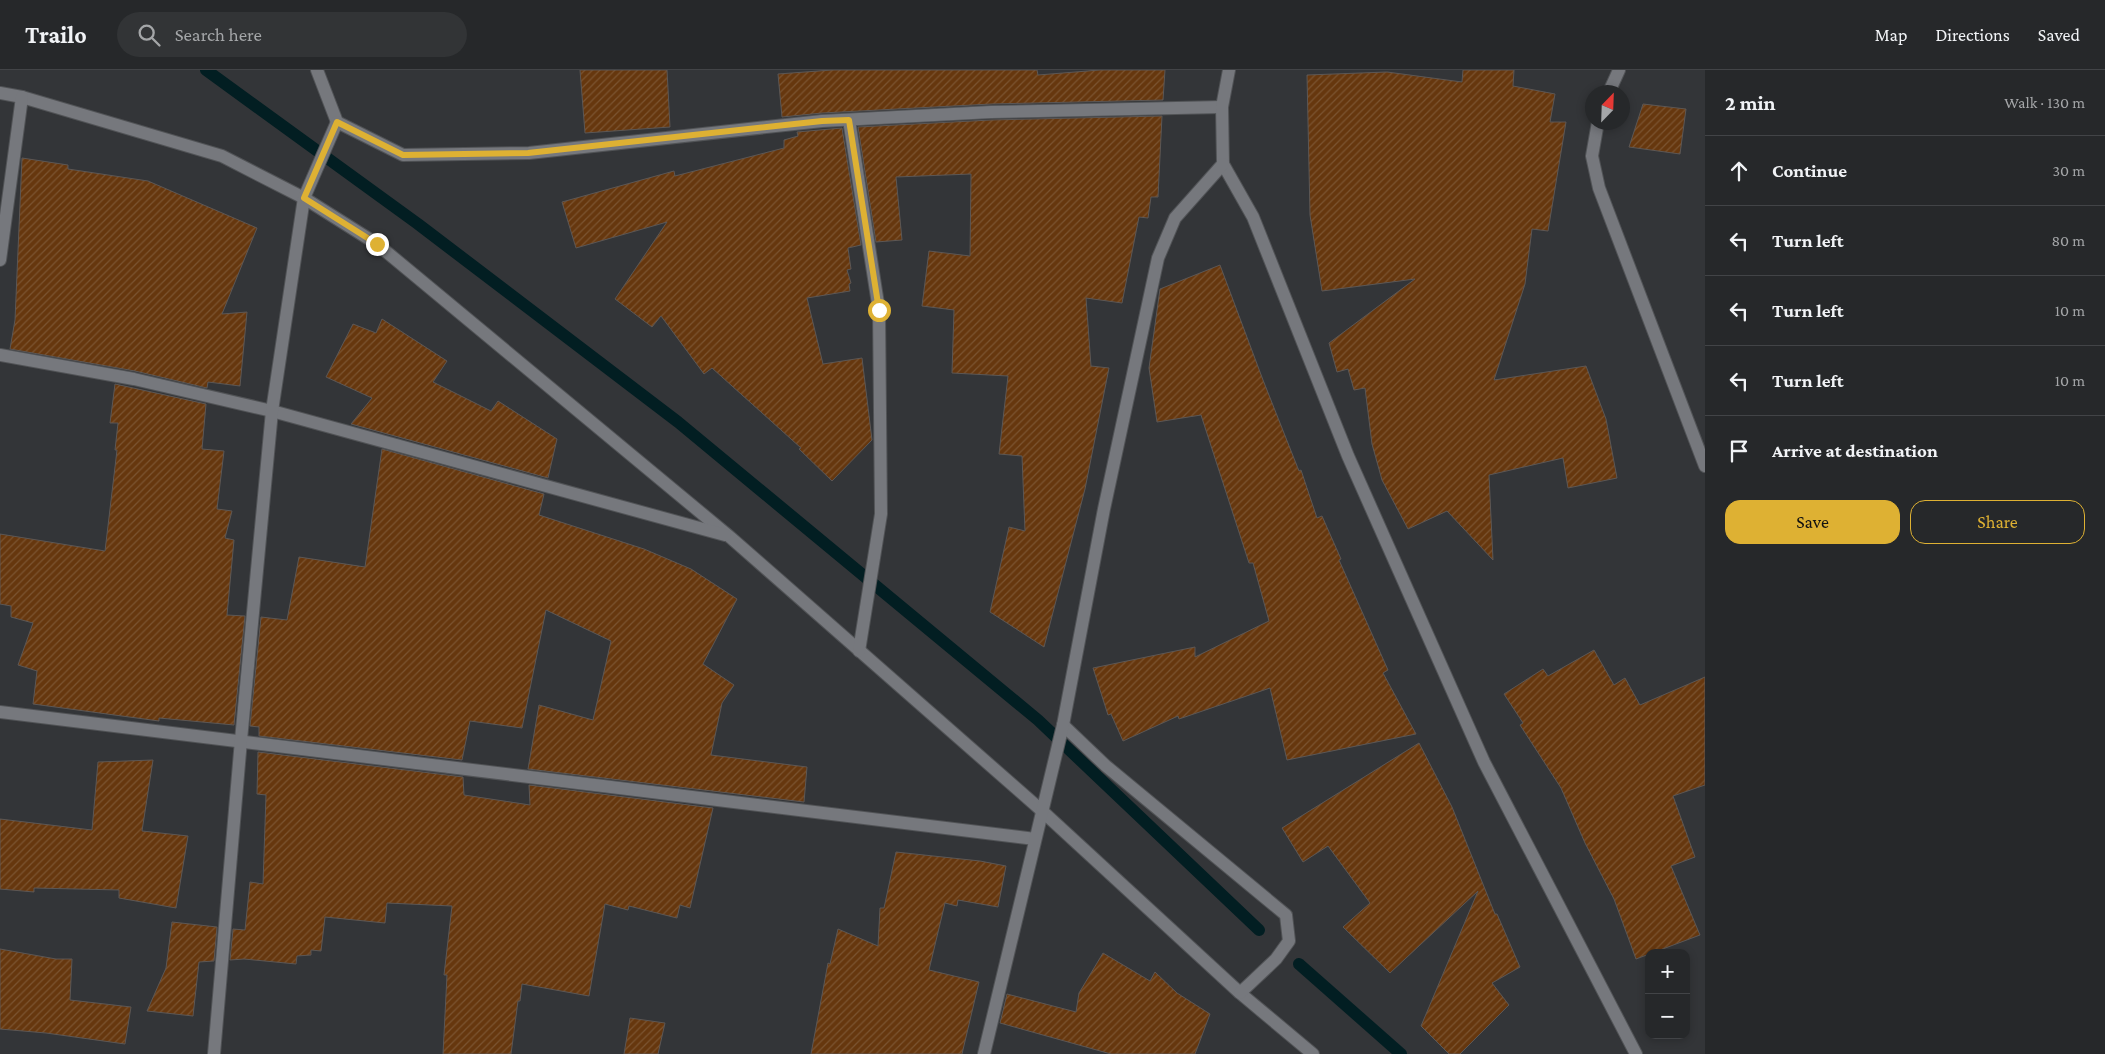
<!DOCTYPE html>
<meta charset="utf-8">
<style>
body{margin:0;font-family:"Crimson Pro",serif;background:#323436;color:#f1f3f6}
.controls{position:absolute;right:15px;bottom:15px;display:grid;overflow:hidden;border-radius:10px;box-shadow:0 2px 8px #0003}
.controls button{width:45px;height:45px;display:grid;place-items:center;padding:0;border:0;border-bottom:1px solid #424447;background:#26282a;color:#f1f3f6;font:25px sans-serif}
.compass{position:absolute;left:1585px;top:15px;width:45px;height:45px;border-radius:50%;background:#26282a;box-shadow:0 2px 8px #0003;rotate:23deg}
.stop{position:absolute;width:15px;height:15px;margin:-11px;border:4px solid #deb133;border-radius:50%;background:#fff}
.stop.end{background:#deb133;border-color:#fff;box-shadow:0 1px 5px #0008}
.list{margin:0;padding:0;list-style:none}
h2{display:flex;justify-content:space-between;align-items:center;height:65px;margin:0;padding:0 20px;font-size:21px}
h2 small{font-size:16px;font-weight:400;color:#a4a6a8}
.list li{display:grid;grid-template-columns:32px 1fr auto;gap:15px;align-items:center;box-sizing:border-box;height:70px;padding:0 20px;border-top:1px solid #424447}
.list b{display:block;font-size:19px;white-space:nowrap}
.list em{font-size:16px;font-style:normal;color:#a4a6a8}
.actions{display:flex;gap:10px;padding:15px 20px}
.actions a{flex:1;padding:11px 0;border:1px solid #deb133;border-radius:15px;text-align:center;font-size:18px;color:#deb133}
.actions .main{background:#deb133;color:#111}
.icon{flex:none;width:28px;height:28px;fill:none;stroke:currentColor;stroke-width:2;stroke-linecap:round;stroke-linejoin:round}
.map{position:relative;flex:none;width:1705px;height:984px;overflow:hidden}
header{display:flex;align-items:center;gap:30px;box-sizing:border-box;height:70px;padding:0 25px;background:#26282a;border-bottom:1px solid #424447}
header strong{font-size:24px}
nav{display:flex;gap:28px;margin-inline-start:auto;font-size:18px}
.search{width:350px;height:45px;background:#323436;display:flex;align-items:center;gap:12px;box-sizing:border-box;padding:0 18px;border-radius:28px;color:#a4a6a8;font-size:19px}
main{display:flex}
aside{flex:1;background:#26282a}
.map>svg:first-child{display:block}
</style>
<header>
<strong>Trailo</strong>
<div class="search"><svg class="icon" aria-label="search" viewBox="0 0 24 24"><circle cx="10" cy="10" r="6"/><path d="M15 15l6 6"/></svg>Search here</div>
<nav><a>Map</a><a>Directions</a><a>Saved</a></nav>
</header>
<main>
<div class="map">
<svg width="1705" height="984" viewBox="0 0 1705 984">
<defs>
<pattern id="building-hatch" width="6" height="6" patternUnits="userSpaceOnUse" patternTransform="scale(1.25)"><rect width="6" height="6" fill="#66370e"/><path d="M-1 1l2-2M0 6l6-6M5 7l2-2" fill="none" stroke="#7b5431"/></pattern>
</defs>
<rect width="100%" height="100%" fill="#333538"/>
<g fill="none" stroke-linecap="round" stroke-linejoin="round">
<g stroke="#021e22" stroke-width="12">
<path d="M206 0 418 154 678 352 1038 650 1259 860"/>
<path d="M1299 894 1401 984"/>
</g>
</g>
<g fill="url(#building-hatch)" stroke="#5c5755">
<path d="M580 0H667L670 57 585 63Z"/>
<path d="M832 0H1037L1038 5 1100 0H1165L1163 30 991 34 822 43 782 47 778 4Z"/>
<path d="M1463 0H1514L1513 16 1555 24 1550 52H1566L1548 161 1532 159 1525 214 1494 310 1586 296 1606 349 1617 408 1568 418 1563 388 1489 405 1493 490 1447 441 1408 459 1382 410 1372 374 1365 318 1354 320 1348 299 1337 302 1329 273 1415 209 1322 221 1310 145 1307 5 1387 2 1462 12Z"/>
<path d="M1643 34 1686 39 1680 84 1629 77Z"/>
<path d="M1162 46 1158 127H1151L1148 148 1139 147 1122 233 1086 228 1091 296 1109 298 1085 419 1044 577 990 542 1009 457 1025 461 1022 386 999 384 1008 306 952 303 954 240 922 236 929 181 970 186 971 104 896 107 902 170 876 172 858 57 991 50Z"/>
<path d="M842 58 861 175 848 178 851 199 847 200 851 213 849 214 850 221 807 228 823 294 862 288 872 370 832 411 799 379 801 378 712 298 704 304 661 246 652 257 615 229 667 152 576 178 562 132 674 101 675 106 784 78V70L798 66 797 62Z"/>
<path d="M22 88 68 95V99L148 111 257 158 222 244 247 242 240 316 208 312 207 318 135 301 10 279 15 250Z"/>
<path d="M1220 195 1263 310 1299 401 1301 400 1317 448 1322 446 1341 489 1339 490 1388 600 1383 603 1416 664 1287 690 1270 618 1179 649 1178 646 1123 671 1111 644 1108 645 1093 598 1195 577V587L1269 551 1253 493H1249L1201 345 1157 352 1149 298 1160 219Z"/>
<path d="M382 249 447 291 433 312 491 341 498 331 557 369 548 408 351 354 372 328 326 307 353 254 376 263Z"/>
<path d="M115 314 206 334 202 379 224 381 217 439 232 441 225 468 234 470 227 545 245 546 234 655 159 648V651L33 634 37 601 18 595 33 553 11 547V536L0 534V464L105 481 117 380H115L118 353H110Z"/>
<path d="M382 379 544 424 539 445 644 479 691 499 737 529 703 594 734 615 722 633 711 685 807 697 804 732 528 699 539 635 593 650 611 571 546 540 522 658 470 651 462 690 259 666V657L250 656 261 547 287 550 299 487 365 497Z"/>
<path d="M1594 580 1614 615 1625 608 1640 635 1705 607V715L1673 726 1695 787 1671 796 1700 865 1636 889 1614 829 1585 773 1561 718 1520 655 1523 653 1504 624 1543 599 1548 606Z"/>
<path d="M1419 673 1452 737 1495 844H1497L1520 897 1492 913 1509 935 1460 984H1449L1421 956 1478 821 1390 903 1343 857 1370 833 1328 776 1303 792 1282 758Z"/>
<path d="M258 682 463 707 464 725 530 735 529 715 713 738 690 838 680 835 677 848 629 836 628 840 605 834 589 926 522 914 520 931H518L511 984H443L447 905H444L452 836 387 833 385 853 325 847 321 881 311 880V885L297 886 296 894 244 889 230 890 233 859 245 860 250 812 263 814 266 725 257 724Z"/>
<path d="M153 690 142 761 188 766 176 838 119 828V820L34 818V822L0 819V749L92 760 98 692Z"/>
<path d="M896 782 980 791 1006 796 998 837 958 830 957 836 945 833 929 900 979 912 962 984H811L828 893 830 894 838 859 878 876 880 838H884Z"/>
<path d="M172 852 217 857 214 891 199 892 193 946 147 941 166 898Z"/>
<path d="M0 879 56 889H72L70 930 131 937 125 974 46 963 0 959Z"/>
<path d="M1103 883 1150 911 1155 902 1177 923 1210 944 1195 984H1111L1000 953 1007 924 1076 942 1079 923Z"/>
<path d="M630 948 665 953 658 984H624Z"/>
</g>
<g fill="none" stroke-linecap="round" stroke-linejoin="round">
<g stroke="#515356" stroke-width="14">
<g id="minor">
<path d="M317 0 337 52 403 85 529 83 822 51 991 42 1222 37"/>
<path d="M1229 0 1222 37 1223 94 1253 147 1348 386 1484 692 1636 984"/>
<path d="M1609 22 1619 0"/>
<path d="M0 23 22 27 222 86 304 128 377 174 730 467 1041 740 1240 923 1313 984"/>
<path d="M849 50 879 240 881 444 859 581"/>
<path d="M1598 52 1592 86 1599 118 1705 396"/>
<path d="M0 190 22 27"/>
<path d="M0 285 134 309 272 341 725 465"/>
<path d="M0 642 1035 769"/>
<path d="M1063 655 1106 696 1286 845 1289 871 1276 889 1240 923"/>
<path d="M214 984 241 670 272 341 304 128 337 52"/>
<path d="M984 984 1063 655 1104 439 1158 188 1175 148 1223 94"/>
</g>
</g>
<use href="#minor" stroke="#76787d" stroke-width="12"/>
</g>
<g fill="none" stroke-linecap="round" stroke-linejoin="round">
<path stroke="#deb133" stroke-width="6" d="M377 174 304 128 337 52 403 85 528 83 822 51 849 50 879 240"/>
</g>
</svg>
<div class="controls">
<button>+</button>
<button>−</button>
</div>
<svg class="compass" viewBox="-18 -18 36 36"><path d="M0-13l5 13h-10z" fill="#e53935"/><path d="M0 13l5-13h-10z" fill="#a4a6a8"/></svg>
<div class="stop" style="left:879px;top:240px"></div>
<div class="stop end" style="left:377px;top:174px"></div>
</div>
<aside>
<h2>2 min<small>Walk · 130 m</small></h2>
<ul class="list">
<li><svg class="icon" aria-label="ahead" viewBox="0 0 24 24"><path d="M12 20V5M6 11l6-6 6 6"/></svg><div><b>Continue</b></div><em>30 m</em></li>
<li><svg class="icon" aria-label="left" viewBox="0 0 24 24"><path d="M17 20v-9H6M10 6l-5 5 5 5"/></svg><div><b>Turn left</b></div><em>80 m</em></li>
<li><svg class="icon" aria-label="left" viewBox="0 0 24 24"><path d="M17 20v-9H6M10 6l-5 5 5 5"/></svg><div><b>Turn left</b></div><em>10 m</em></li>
<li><svg class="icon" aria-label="left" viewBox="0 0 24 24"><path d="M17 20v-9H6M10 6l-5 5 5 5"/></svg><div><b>Turn left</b></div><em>10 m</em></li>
<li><svg class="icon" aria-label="arrive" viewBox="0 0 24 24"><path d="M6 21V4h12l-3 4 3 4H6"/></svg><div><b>Arrive at destination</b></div></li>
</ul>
<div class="actions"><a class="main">Save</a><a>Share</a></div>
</aside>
</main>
